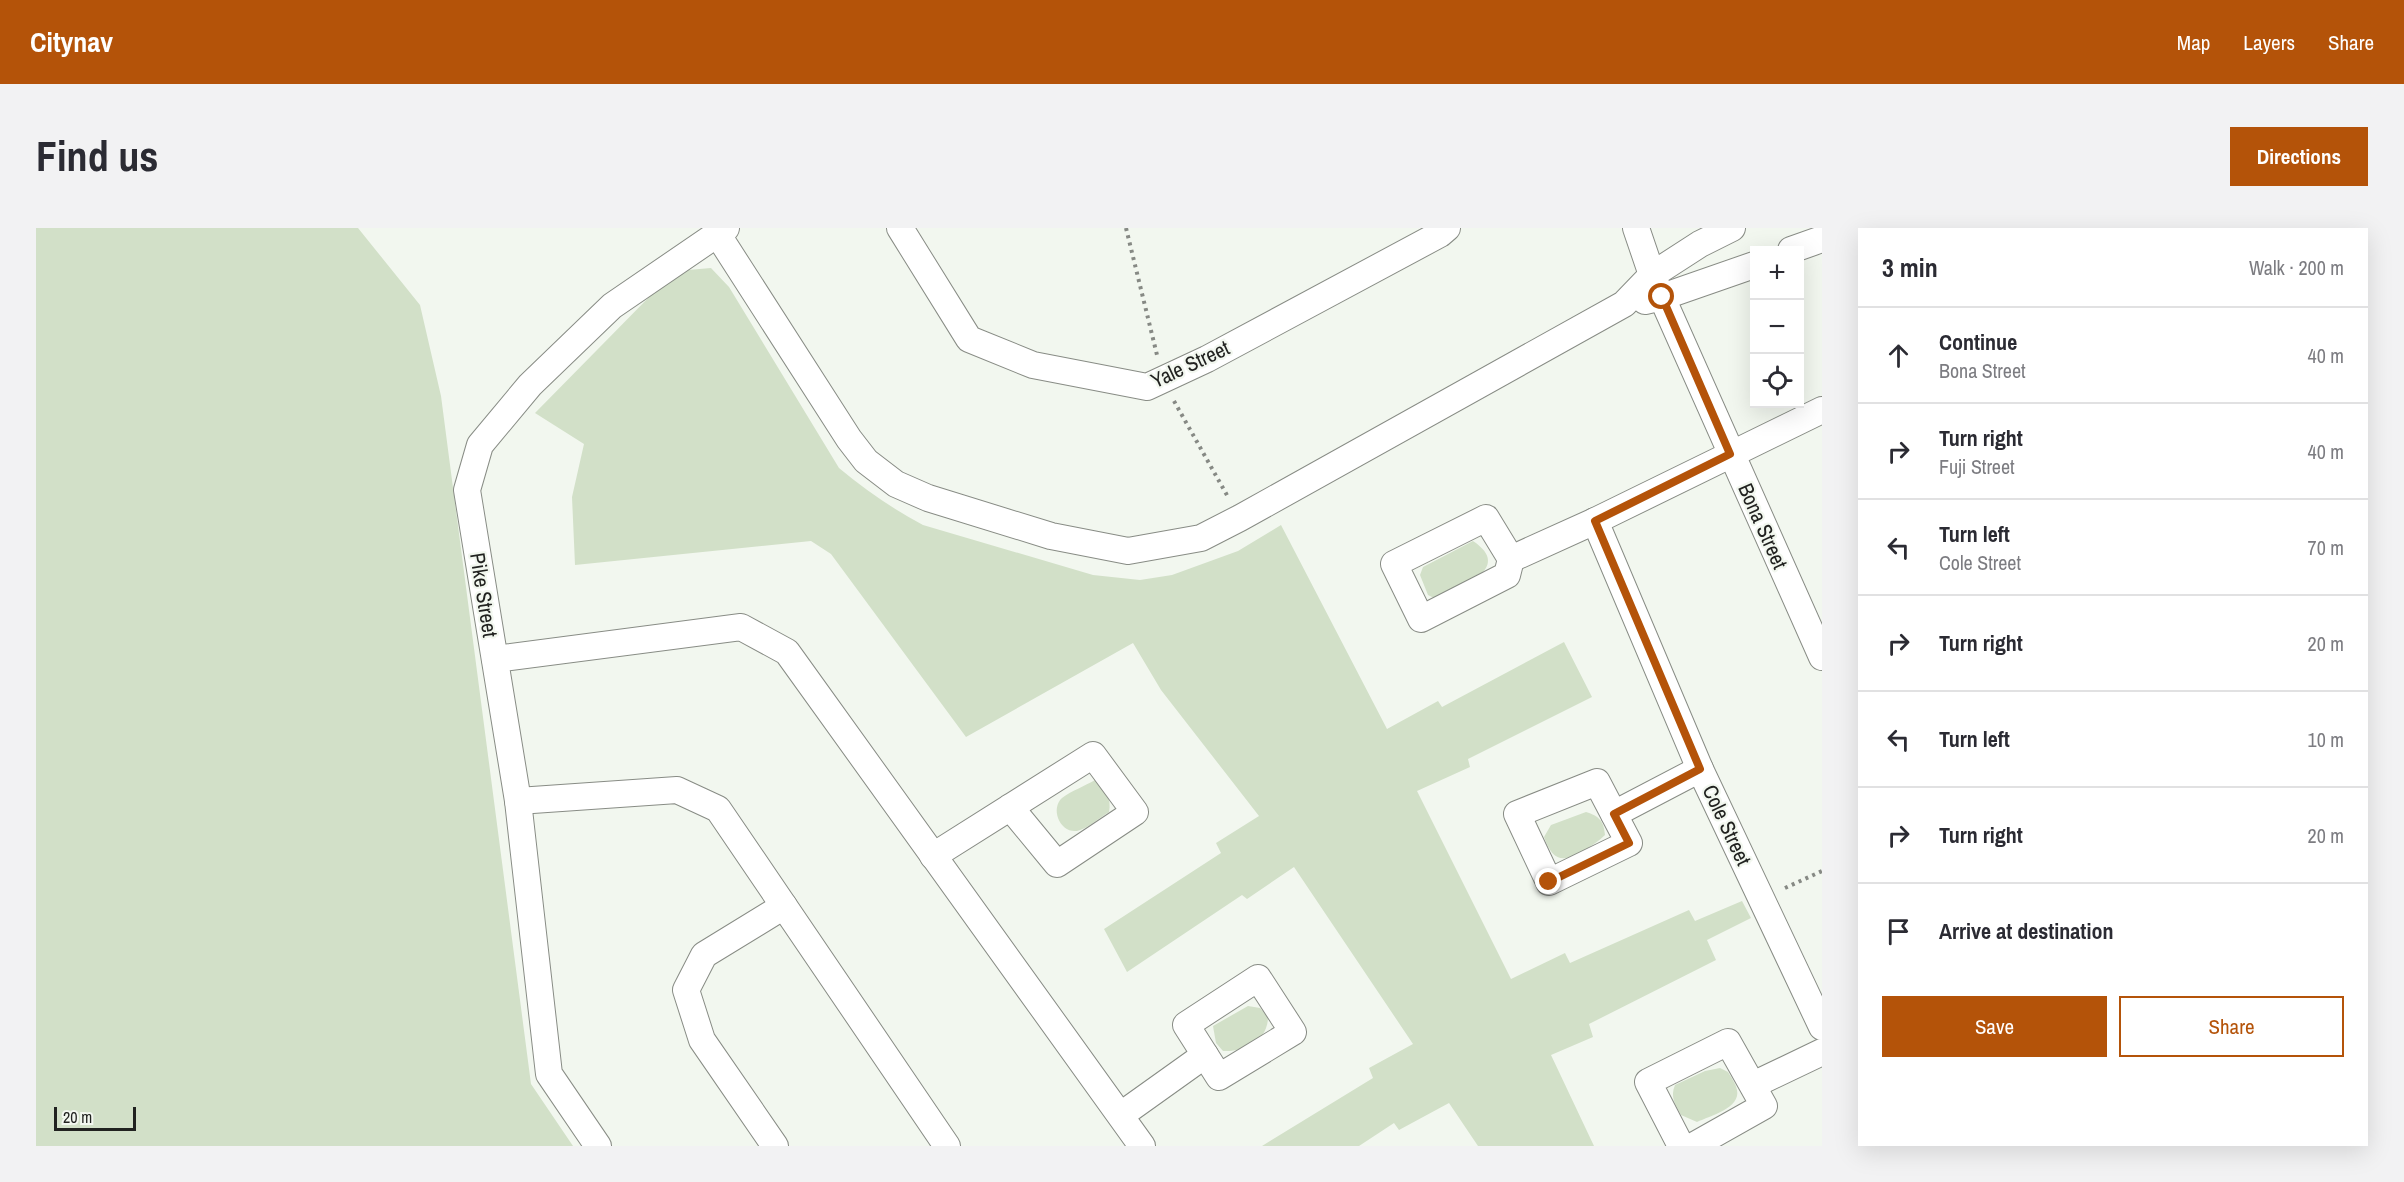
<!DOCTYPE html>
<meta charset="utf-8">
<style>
body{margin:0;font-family:"Archivo Narrow",sans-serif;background:#f2f2f3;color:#2b2b33}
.controls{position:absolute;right:18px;top:18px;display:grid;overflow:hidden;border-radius:0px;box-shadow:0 6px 24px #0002}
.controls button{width:54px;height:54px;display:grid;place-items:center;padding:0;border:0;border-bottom:2px solid #e1e1e2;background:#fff;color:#2b2b33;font:30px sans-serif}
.scale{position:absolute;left:18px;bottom:15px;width:82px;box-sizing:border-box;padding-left:6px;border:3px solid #212220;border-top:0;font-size:16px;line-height:21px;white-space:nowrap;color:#212220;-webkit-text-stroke:4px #f2f7ef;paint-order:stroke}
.stop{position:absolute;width:18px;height:18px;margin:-14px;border:4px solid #b45309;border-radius:50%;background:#fff}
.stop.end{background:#b45309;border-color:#fff;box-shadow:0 2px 6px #0008}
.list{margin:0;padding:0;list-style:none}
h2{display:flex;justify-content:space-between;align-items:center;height:78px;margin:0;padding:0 24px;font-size:26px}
h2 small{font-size:20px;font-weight:400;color:#7c7c81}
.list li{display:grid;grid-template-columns:39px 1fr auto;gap:18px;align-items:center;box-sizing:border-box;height:96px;padding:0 24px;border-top:2px solid #e1e1e2}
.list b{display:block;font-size:22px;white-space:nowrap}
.list p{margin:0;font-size:20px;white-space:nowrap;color:#7c7c81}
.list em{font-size:20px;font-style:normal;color:#7c7c81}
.actions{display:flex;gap:12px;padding:18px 24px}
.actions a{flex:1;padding:14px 0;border:2px solid #b45309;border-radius:0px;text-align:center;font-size:21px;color:#b45309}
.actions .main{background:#b45309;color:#fff}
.icon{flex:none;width:33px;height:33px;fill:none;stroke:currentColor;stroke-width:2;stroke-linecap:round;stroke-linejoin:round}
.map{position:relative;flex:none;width:1786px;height:918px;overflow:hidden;border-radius:0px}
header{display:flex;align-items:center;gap:36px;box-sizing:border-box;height:84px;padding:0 30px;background:#b45309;color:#fff}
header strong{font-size:28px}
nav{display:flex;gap:33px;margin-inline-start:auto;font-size:21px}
.intro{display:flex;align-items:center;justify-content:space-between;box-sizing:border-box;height:144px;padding:0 36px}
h1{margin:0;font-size:42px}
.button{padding:15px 27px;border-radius:0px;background:#b45309;color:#fff;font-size:21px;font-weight:700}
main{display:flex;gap:36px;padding:0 36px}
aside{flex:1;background:#fff;border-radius:0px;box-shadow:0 6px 24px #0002}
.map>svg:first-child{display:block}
</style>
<header>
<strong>Citynav</strong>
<nav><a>Map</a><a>Layers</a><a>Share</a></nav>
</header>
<div class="intro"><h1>Find us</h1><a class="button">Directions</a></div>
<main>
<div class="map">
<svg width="1786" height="918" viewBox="0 0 1786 918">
<rect width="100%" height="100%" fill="#f2f7ef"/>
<g fill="#d2e0c8">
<path d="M0 0H322L384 77 405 168 495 856 537 918H0Z"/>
<path d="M675 40 693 59 803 240C829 262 857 281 887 297L1057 347 1104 352 1136 347 1202 323 1245 297 1351 501 1402 473 1406 479 1528 414 1556 469 1432 531 1434 539 1381 563 1475 751 1529 725 1534 735 1653 682 1659 693 1706 673 1715 690 1671 712 1680 732 1553 796 1557 809 1515 827 1558 918H1442L1413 875 1363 902 1358 895 1323 918H1226L1337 850 1333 840 1377 816 1258 639 1211 671 1206 667 1091 744 1068 701 1185 625 1180 615 1223 588 1125 462 1097 415 930 509 795 326 775 313 539 337 536 269 548 216 499 185 622 60 652 42Z"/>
<path d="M1437 313C1479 341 1422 360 1400 371L1392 367 1384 347 1387 339Z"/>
<path d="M1059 552C1069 560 1076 571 1073 584 1063 590 1051 601 1041 603 1024 605 1014 581 1026 570 1035 563 1049 558 1059 552Z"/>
<path d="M1550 584C1563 588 1568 593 1569 607 1563 613 1556 617 1549 622 1527 635 1517 634 1508 609L1515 597Z"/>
<path d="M1212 778 1224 780 1232 789C1232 812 1209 824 1187 823L1180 815 1177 798Z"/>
<path d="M1684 840 1692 844C1695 849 1700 856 1701 862 1705 880 1674 888 1661 894L1645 887C1639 876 1634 869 1639 857L1669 843Z"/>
</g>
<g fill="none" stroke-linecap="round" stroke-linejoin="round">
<g stroke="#888c85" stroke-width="28">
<g id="street">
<path d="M680 0 682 7 813 211 830 233 860 256 892 270 1015 308 1092 323 1165 310 1204 290 1588 76 1616 47 1664 16 1696 0"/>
<path d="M864 0 933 111 997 137 1111 159 1171 131 1404 6 1411 0"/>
<path d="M1600 0 1616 47 1786 429"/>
<path d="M1755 22 1786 11"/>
<path d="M1609 73 1626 69 1718 37"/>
<path d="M1450 290 1475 331 1471 347 1385 391 1358 336Z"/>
<path d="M1559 293 1664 541 1786 799"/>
<path d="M1475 331 1559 293 1786 182"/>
<path d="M459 431 705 399 751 424 1106 918"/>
<path d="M1561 554 1593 615 1513 654 1481 586Z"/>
<path d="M482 573 641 562 682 581 911 918"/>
<path d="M1578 586 1664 541"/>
<path d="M897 628 1057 527 1099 584 1021 636 974 579"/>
<path d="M1222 750 1257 804 1183 849 1150 797Z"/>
<path d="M1717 857 1786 824"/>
<path d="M1085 887 1169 827"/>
<path d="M562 918 513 846 482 573 431 262 444 217 494 157 576 78 690 0"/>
<path d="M739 918 666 812 650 762 668 727 748 678"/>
<path d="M1645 918 1612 854 1692 814 1728 878 1657 918"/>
</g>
</g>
<g stroke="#868984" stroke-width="4" stroke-dasharray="3 4.5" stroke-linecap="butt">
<path d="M1090 0 1121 127"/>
<path d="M1138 173 1192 269"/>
<path d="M1749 660 1786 643"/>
</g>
<use href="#street" stroke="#fff" stroke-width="26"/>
</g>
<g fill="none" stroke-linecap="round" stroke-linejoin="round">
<path stroke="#b45309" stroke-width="8" d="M1513 654 1593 615 1578 586 1664 541 1559 293 1694 226 1626 69"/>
</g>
<g text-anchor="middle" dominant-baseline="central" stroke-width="4.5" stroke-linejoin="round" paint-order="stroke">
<g font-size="21" fill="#212220" stroke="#f2f7ef">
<text transform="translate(1154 136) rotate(-25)">Yale Street</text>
<text transform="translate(1727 298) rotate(66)">Bona Street</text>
<text transform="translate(448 367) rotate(81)">Pike Street</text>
<text transform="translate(1691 597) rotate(65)">Cole Street</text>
</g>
</g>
</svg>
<div class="controls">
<button>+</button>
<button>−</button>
<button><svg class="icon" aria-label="locate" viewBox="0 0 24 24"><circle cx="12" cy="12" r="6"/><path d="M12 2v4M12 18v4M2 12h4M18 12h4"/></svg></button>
</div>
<div class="scale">20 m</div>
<div class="stop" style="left:1626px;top:69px"></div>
<div class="stop end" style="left:1513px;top:654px"></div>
</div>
<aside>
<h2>3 min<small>Walk · 200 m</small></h2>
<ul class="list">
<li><svg class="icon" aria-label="ahead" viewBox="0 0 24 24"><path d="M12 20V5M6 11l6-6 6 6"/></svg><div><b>Continue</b><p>Bona Street</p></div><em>40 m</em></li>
<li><svg class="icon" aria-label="right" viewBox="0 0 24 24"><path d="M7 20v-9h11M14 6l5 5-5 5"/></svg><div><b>Turn right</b><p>Fuji Street</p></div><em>40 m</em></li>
<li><svg class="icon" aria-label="left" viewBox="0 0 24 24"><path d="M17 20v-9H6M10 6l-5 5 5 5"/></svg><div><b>Turn left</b><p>Cole Street</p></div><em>70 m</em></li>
<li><svg class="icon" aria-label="right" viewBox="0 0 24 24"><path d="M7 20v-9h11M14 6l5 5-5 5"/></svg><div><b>Turn right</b></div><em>20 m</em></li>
<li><svg class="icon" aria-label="left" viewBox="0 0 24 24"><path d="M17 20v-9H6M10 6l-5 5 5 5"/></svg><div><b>Turn left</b></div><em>10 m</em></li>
<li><svg class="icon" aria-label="right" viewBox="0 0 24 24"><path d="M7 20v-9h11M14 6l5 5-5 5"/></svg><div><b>Turn right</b></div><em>20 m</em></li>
<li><svg class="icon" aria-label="arrive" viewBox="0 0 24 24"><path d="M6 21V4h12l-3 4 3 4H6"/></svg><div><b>Arrive at destination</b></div></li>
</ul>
<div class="actions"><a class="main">Save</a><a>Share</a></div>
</aside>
</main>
